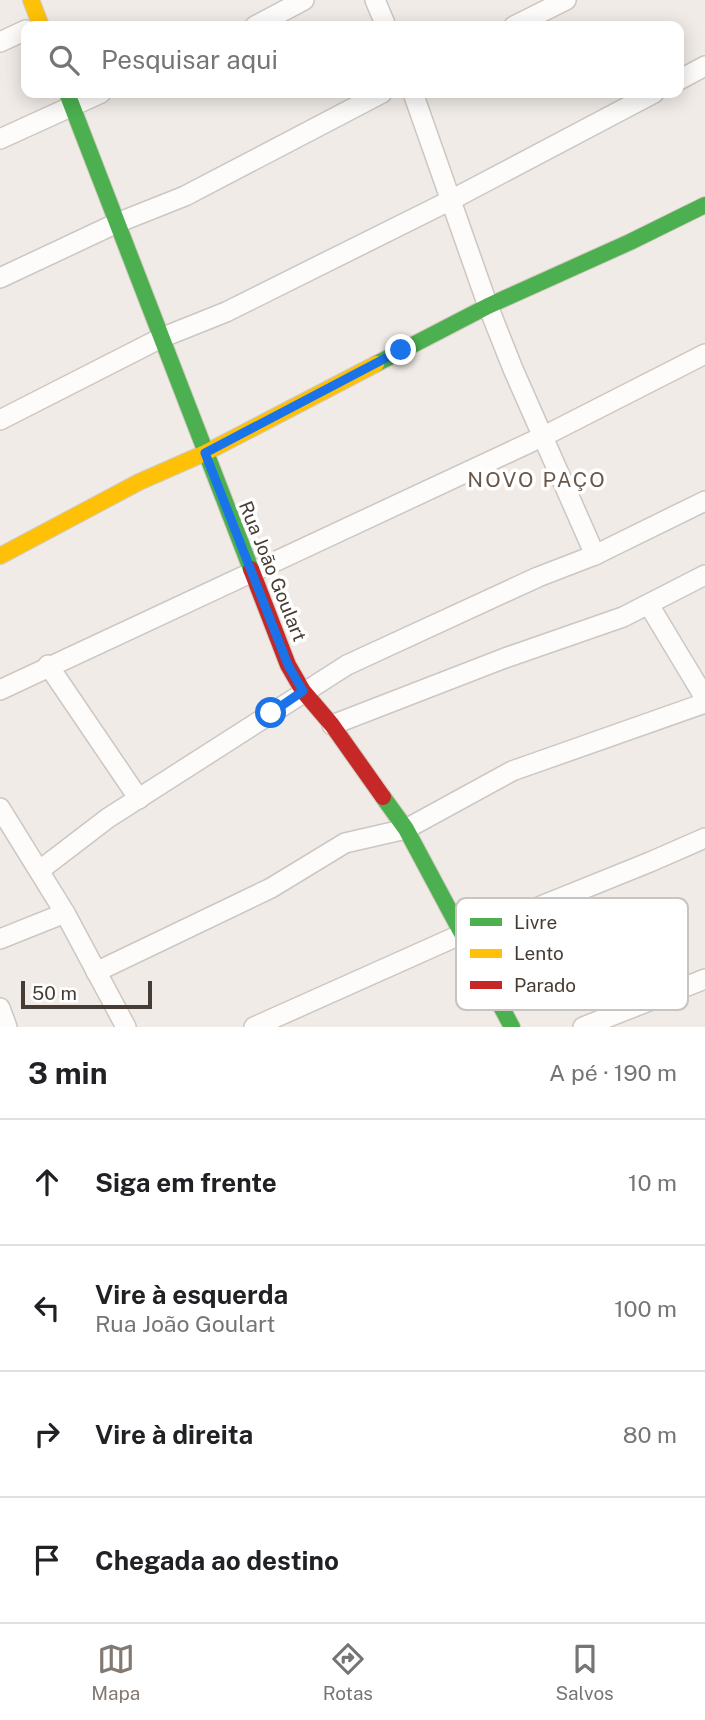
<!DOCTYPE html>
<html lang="pt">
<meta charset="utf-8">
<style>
body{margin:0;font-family:"Public Sans",sans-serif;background:#f2f2f2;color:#202124}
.scale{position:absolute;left:21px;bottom:18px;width:131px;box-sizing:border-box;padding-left:7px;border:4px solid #463c33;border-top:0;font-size:19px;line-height:24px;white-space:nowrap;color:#463c33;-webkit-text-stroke:5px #fff;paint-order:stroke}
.stop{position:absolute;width:21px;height:21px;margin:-16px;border:5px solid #1a73e8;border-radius:50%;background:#fff}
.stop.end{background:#1a73e8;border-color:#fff;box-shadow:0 2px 7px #0008}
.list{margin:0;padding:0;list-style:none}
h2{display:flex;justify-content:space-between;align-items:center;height:91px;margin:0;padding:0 28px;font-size:30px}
h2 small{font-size:23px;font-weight:400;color:#757577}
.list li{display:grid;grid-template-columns:46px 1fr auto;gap:21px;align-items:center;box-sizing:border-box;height:126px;padding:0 28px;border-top:2px solid #e0e0e0}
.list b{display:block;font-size:26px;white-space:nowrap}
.list p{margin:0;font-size:23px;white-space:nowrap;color:#757577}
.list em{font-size:23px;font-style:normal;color:#757577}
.icon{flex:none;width:38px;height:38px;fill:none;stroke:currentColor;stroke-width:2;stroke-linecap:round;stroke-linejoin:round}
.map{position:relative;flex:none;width:705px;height:1027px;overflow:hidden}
.search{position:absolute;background:#fff;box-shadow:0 4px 18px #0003;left:21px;right:21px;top:21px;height:77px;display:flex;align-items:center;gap:18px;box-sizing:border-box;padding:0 24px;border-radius:14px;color:#757577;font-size:26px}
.sheet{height:595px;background:#fff}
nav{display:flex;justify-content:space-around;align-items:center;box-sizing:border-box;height:98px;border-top:2px solid #e0e0e0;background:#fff;font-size:19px;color:#757577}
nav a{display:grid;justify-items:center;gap:4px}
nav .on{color:#827972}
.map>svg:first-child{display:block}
</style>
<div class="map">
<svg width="705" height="1027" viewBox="0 0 705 1027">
<rect width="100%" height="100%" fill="#f0ebe6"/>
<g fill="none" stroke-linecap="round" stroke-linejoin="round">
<g stroke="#ccc7c2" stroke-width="22">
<g id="street">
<path d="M375 0 386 26"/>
<path d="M255 26 304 0"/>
<path d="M514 26 566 0"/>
<path d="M0 42 26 30"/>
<path d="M679 80 705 66"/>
<path d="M413 93 488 306 513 369 595 555"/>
<path d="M0 139 101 93"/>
<path d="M0 278 117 223 185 196 382 93"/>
<path d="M0 420 161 338 226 312 451 200 654 93"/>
<path d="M649 605 705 698"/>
<path d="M48 665 139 799"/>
<path d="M0 690 544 436 705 354"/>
<path d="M332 725 505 658 623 617 705 575"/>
<path d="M0 808 65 913 126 1027"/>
<path d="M40 870 108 818 347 665 538 577 595 555 705 501"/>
<path d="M0 939 65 913"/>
<path d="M96 972 271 888 345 843 406 829 512 771 705 703"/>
<path d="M0 1008 7 1027"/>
<path d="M254 1027 462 934 499 923 650 862 705 838"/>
<path d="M583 1027 705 979"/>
</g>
</g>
<g stroke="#d1cabe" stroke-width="18">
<g id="fast">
<path d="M67 93 251 569"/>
<path d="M376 364 488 306 630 242 705 205"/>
<path d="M383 797 406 829 512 1027"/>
</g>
</g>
<g stroke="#d1cabe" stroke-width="18">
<g id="slow">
<path d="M31 0 41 26"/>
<path d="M0 556 139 482 205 453 376 364"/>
</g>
</g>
<g stroke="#d1cabe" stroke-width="18">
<path id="jam" d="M251 569 288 665 303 691 332 725 383 797"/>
</g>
<use href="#street" stroke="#fdfcfb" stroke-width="19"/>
<use href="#fast" stroke="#4caf50" stroke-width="16"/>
<use href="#slow" stroke="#ffc107" stroke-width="16"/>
<use href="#jam" stroke="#c62828" stroke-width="16"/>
</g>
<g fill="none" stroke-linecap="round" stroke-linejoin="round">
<path stroke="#1a73e8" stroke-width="9" d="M271 713 303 691 288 665 205 453 401 350"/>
</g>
<g text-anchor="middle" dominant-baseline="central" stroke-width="7" stroke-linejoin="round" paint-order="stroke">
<g font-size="19" fill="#463c33" stroke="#fff">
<text transform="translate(273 571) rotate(68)">Rua João Goulart</text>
</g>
<g font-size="21" letter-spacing="2" fill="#695849" stroke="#fff">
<text x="537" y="479">NOVO PAÇO</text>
</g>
</g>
<rect x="456" y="898" width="232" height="112" rx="10" fill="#fff" stroke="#c8c4c2" stroke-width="2"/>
<rect x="470" y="918" width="32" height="8" fill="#4caf50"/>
<rect x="470" y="949" width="32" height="9" fill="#ffc107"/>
<rect x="470" y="981" width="32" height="8" fill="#c62828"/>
<g font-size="19" fill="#463c33">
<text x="514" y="929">Livre</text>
<text x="514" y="960">Lento</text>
<text x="514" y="992">Parado</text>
</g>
</svg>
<div class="scale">50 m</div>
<div class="stop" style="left:271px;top:713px"></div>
<div class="stop end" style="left:401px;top:350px"></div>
<div class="search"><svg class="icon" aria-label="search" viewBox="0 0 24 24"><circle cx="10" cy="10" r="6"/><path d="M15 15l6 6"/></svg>Pesquisar aqui</div>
</div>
<section class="sheet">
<h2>3 min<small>A pé · 190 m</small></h2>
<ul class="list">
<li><svg class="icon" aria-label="ahead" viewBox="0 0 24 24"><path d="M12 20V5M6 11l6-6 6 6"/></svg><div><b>Siga em frente</b></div><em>10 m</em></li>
<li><svg class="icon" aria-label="left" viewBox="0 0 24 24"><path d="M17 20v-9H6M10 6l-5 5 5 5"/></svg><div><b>Vire à esquerda</b><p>Rua João Goulart</p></div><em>100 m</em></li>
<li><svg class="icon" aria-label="right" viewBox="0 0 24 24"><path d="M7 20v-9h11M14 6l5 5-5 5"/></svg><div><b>Vire à direita</b></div><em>80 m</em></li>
<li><svg class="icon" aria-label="arrive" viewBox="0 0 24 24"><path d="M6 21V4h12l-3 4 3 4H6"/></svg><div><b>Chegada ao destino</b></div></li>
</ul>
</section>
<nav>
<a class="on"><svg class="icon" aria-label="map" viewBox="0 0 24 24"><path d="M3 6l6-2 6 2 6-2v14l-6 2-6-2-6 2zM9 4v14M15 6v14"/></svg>Mapa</a>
<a><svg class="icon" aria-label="directions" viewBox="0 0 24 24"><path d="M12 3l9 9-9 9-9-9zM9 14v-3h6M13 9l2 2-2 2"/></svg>Rotas</a>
<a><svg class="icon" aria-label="saved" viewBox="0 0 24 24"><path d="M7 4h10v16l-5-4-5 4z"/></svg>Salvos</a>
</nav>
